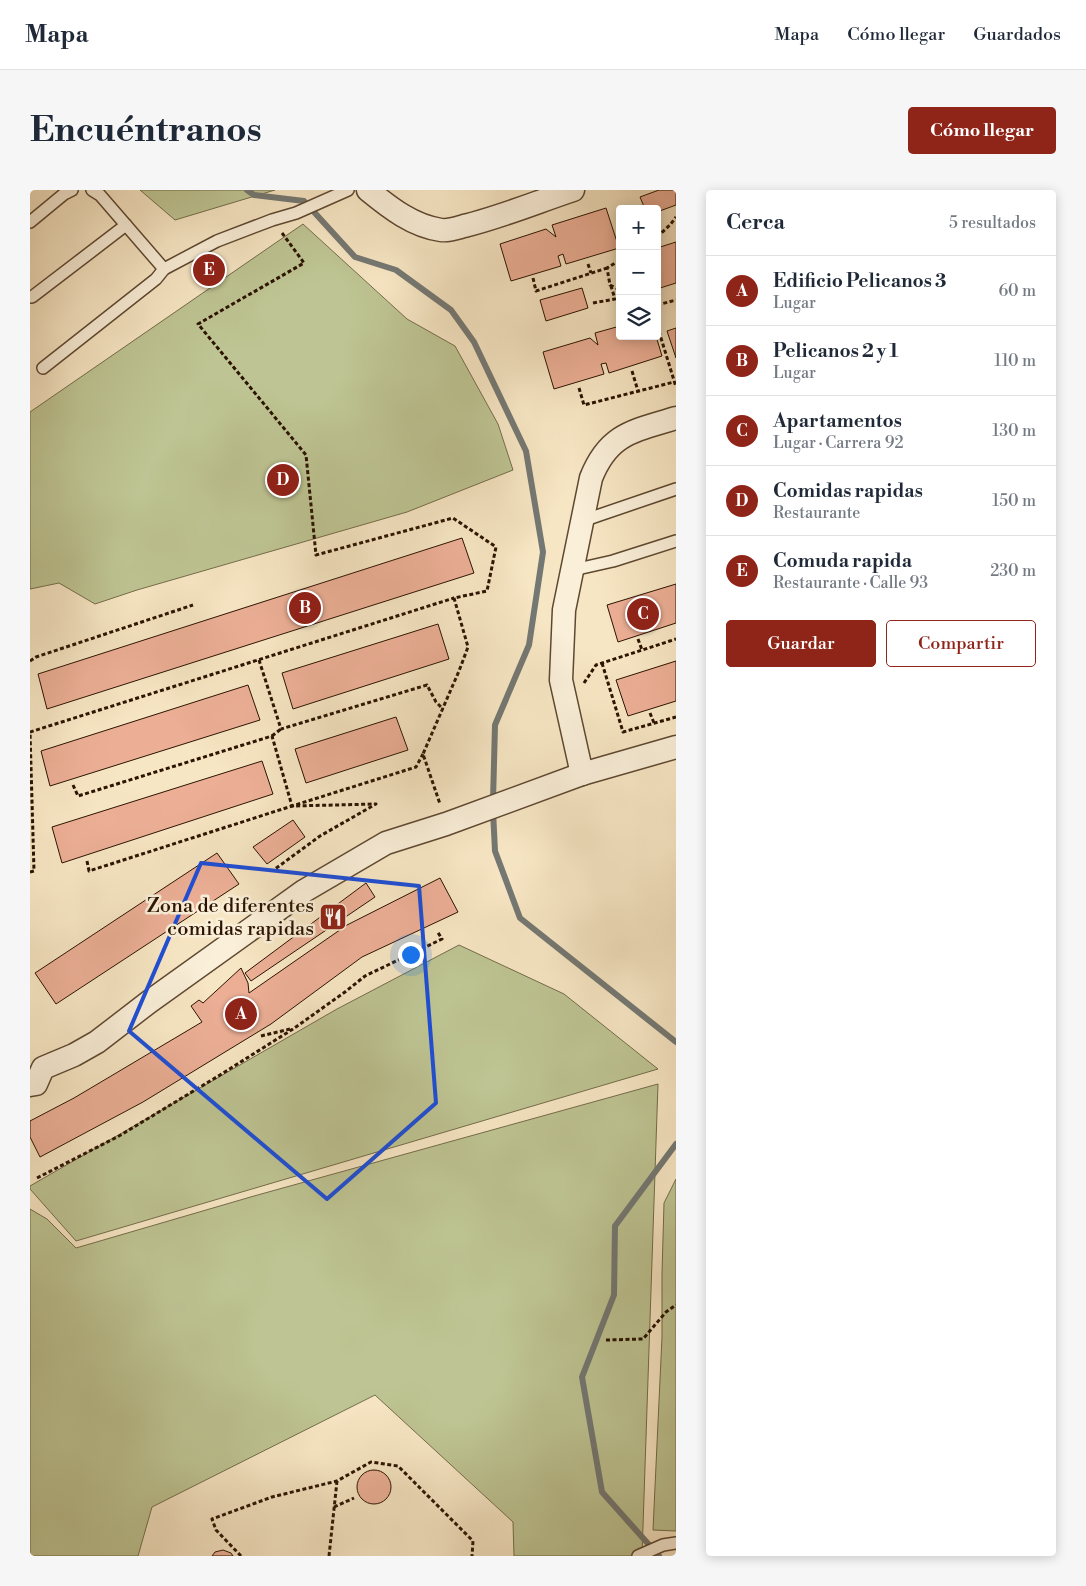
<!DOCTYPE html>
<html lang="es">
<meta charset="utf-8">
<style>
body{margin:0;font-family:"Libre Bodoni",serif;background:#f6f6f7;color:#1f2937}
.controls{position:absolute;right:15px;top:15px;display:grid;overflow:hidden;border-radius:5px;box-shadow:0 2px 12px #0003}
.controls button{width:45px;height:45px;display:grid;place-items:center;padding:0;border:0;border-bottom:1px solid #e0e1e3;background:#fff;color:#1f2937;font:25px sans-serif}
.you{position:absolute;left:380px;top:764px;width:18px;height:18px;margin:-12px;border:4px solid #fff;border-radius:50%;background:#1a73e8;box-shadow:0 0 0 8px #1a73e833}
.badge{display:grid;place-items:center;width:32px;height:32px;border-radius:50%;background:#8f2418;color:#fff;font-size:16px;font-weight:700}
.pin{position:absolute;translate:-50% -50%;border:2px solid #fff;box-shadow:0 1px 5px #0006}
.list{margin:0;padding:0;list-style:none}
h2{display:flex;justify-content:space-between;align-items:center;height:65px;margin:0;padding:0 20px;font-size:21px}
h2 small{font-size:16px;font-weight:400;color:#747a83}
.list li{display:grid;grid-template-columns:32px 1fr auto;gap:15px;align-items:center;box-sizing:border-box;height:70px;padding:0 20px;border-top:1px solid #e0e1e3}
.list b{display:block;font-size:19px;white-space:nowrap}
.list p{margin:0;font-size:16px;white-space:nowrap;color:#747a83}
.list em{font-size:16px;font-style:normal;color:#747a83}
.actions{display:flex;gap:10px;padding:15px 20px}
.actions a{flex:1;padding:11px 0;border:1px solid #8f2418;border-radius:5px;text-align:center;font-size:18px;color:#8f2418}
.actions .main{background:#8f2418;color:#fff}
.icon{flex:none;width:28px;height:28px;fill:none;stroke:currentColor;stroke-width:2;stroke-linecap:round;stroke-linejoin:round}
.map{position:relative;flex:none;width:646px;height:1366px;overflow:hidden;border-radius:5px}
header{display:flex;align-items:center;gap:30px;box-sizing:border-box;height:70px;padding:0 25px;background:#fff;border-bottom:1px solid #e0e1e3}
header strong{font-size:24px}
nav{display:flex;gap:28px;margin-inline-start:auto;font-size:18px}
.intro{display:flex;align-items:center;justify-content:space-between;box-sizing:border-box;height:120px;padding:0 30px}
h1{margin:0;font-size:35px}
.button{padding:12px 22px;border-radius:5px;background:#8f2418;color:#fff;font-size:18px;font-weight:700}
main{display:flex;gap:30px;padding:0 30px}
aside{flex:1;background:#fff;border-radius:5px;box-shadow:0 2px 12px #0003}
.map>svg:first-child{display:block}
</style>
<header>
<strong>Mapa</strong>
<nav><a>Mapa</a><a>Cómo llegar</a><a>Guardados</a></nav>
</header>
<div class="intro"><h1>Encuéntranos</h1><a class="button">Cómo llegar</a></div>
<main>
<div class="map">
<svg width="646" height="1366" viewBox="0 0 646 1366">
<rect width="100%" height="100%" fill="#f7e6c4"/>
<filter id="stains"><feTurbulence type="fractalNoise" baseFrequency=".004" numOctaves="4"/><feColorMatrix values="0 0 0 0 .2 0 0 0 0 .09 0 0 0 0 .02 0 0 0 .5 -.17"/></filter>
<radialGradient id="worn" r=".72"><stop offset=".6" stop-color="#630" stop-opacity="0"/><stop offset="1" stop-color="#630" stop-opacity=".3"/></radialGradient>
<g fill="#bec493" stroke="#746c4a">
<path d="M110 0H245L145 30Z"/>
<path d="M273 34 377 129 425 156 468 234 483 280 377 322 107 400 65 414 29 393 0 399V222Z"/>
<path d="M429 755 534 804 628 879 46 1051 0 999V996L307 819Z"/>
<path d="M628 894 612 1366H484L483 1332 345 1205 122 1317 108 1366H0V1019L17 1029 46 1058 224 1006Z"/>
<path d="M646 989V1341L623 1340 632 1147V1084L634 1013Z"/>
</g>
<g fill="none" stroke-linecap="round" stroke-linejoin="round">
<g stroke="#747873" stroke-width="6">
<path d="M217 0 224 5 274 11 325 67 366 80 421 120 444 152 496 261 513 362 499 455 465 535 463 611"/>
<path d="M463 621 465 661 490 728 646 852"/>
<path d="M629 1366 572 1302 552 1187 584 1105 585 1036 646 954"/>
</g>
</g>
<g fill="#ecaf96" stroke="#2b1300">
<path d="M629 0H646V15L627 22V19H615L610 7Z"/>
<path d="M576 18 589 58 536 74 533 64 528 66 531 76 481 91 470 54 516 39 526 47 522 35Z"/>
<path d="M646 52V93L627 99V58Z"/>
<path d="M185 73 186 82 176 88 171 78Z"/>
<path d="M552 98 558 118 516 131 510 110Z"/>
<path d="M590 136V146H626L632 166 579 183 576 173 571 174 574 184 524 199 513 162 560 148 568 155 565 143Z"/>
<path d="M646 138V168L637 141Z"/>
<path d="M261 276 264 300 244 301 242 279Z"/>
<path d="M432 348 444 383 17 519 8 484Z"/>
<path d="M646 394V433L588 452 577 415Z"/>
<path d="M408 434 419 469 263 519 252 483Z"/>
<path d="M646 471V511L598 526 586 490Z"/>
<path d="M218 495 230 530 20 596 11 561Z"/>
<path d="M366 527 378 560 276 593 265 559Z"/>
<path d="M232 571 243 604 32 673 22 637Z"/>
<path d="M263 630 275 647 237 674 223 657Z"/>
<path d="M187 663 209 694 26 814 5 783Z"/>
<path d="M410 688 428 722 332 767 241 834 113 912 10 967 0 947V931L44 908 172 832 161 816 169 810 173 813 211 778 218 793 219 803 317 735Z"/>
<path d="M336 693 345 707 221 791 215 783Z"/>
<circle cx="344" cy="1297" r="17"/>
<path d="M193 1360 201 1363 203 1366H182L185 1362Z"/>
</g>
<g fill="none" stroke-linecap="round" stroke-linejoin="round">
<g stroke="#5e4831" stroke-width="14">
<g id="service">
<path d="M62 0 70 5 134 79"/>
<path d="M0 32 34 4 42 0"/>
<path d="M2 107 96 35"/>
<path d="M13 178 126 89 134 79 187 51 242 30 266 23 318 0"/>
<path d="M552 331 646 299"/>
<path d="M543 380 583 371 646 351"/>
<path d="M608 1366 633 1355 646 1353"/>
</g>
</g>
<g stroke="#5e4831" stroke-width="25">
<g id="minor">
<path d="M338 0C360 18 383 36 411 40 419 41 427 38 434 36 471 27 507 12 543 0"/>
<path d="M552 584 531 490 534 420 561 288C579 243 604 241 646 228"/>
<path d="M0 895 6 894 13 878 44 865 67 852 119 812 274 701 356 653 416 634 552 584 646 557"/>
</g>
</g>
<g stroke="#2b1300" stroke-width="3" stroke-dasharray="4 2.5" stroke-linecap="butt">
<path d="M252 43 274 73 168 134 276 265 286 365 423 328 466 357 457 401 424 408 438 457 429 481 393 564 410 614"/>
<path d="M627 47 640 35 646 27"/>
<path d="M590 70 577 78 580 95 590 100"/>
<path d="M558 74 561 83"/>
<path d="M503 88 506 101 577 78"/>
<path d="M563 113 585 109 581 96"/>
<path d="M627 115 646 110"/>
<path d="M627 135 646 197"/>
<path d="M602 181 608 201"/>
<path d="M549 198 554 215 644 192"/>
<path d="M608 449 612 460"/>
<path d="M229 470 251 539 397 495 406 512 413 519"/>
<path d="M0 471 6 467 163 415"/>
<path d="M572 473 593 542 646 527"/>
<path d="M554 493 566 475 646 449"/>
<path d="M620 523 624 533"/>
<path d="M242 546 251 539"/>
<path d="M43 595 48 606 242 546 262 616 386 577 393 564"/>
<path d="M57 671 59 681 262 616 346 614 290 646 245 679"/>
<path d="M0 682 4 681 0 542 424 408"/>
<path d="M231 846 260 839"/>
<path d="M7 988 89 946 190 885 263 839 315 802 335 786 412 749 407 741"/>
<path d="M576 1150 613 1149 636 1122 646 1115"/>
<path d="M304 1317 324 1308"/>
<path d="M211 1366 186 1340 182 1329 242 1307 307 1291 341 1272 368 1276 443 1351 442 1366"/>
<path d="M299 1366 307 1291"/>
</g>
<use href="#service" stroke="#faefd9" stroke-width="11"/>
<use href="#minor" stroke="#faefd9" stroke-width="22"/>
</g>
<path fill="none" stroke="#1d4ed8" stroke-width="4" stroke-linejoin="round" d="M171 673 389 696 406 913 297 1009 99 841Z"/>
<defs>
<g id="restaurant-square" transform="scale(1.4375)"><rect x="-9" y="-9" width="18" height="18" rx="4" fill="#8f2418" stroke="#faefd9"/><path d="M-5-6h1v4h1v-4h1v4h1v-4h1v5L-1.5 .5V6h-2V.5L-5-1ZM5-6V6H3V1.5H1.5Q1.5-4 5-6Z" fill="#fff"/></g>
</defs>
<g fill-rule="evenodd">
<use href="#restaurant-square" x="303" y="727"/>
</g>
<g text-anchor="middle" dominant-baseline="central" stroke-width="5" stroke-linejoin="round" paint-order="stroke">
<g font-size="20" fill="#2b1300" stroke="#faefd9" text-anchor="end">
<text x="284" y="716">Zona de diferentes<tspan x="284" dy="23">comidas rapidas</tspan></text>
</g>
</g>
<rect width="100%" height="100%" filter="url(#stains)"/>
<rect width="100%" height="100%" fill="url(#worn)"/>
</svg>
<div class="controls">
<button>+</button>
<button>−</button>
<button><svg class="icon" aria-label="layers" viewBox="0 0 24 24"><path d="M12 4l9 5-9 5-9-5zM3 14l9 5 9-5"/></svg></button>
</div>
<div class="you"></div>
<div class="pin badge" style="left:211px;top:824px">A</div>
<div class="pin badge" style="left:275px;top:418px">B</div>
<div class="pin badge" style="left:613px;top:424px">C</div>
<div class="pin badge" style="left:253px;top:290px">D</div>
<div class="pin badge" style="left:179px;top:80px">E</div>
</div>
<aside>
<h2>Cerca<small>5 resultados</small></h2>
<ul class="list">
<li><span class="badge">A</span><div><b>Edificio Pelicanos 3</b><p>Lugar</p></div><em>60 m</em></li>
<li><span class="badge">B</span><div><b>Pelicanos 2 y 1</b><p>Lugar</p></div><em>110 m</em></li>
<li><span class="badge">C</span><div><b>Apartamentos</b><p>Lugar · Carrera 92</p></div><em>130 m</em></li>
<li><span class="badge">D</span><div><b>Comidas rapidas</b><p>Restaurante</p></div><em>150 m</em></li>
<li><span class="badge">E</span><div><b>Comuda rapida</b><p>Restaurante · Calle 93</p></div><em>230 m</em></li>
</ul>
<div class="actions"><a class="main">Guardar</a><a>Compartir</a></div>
</aside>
</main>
